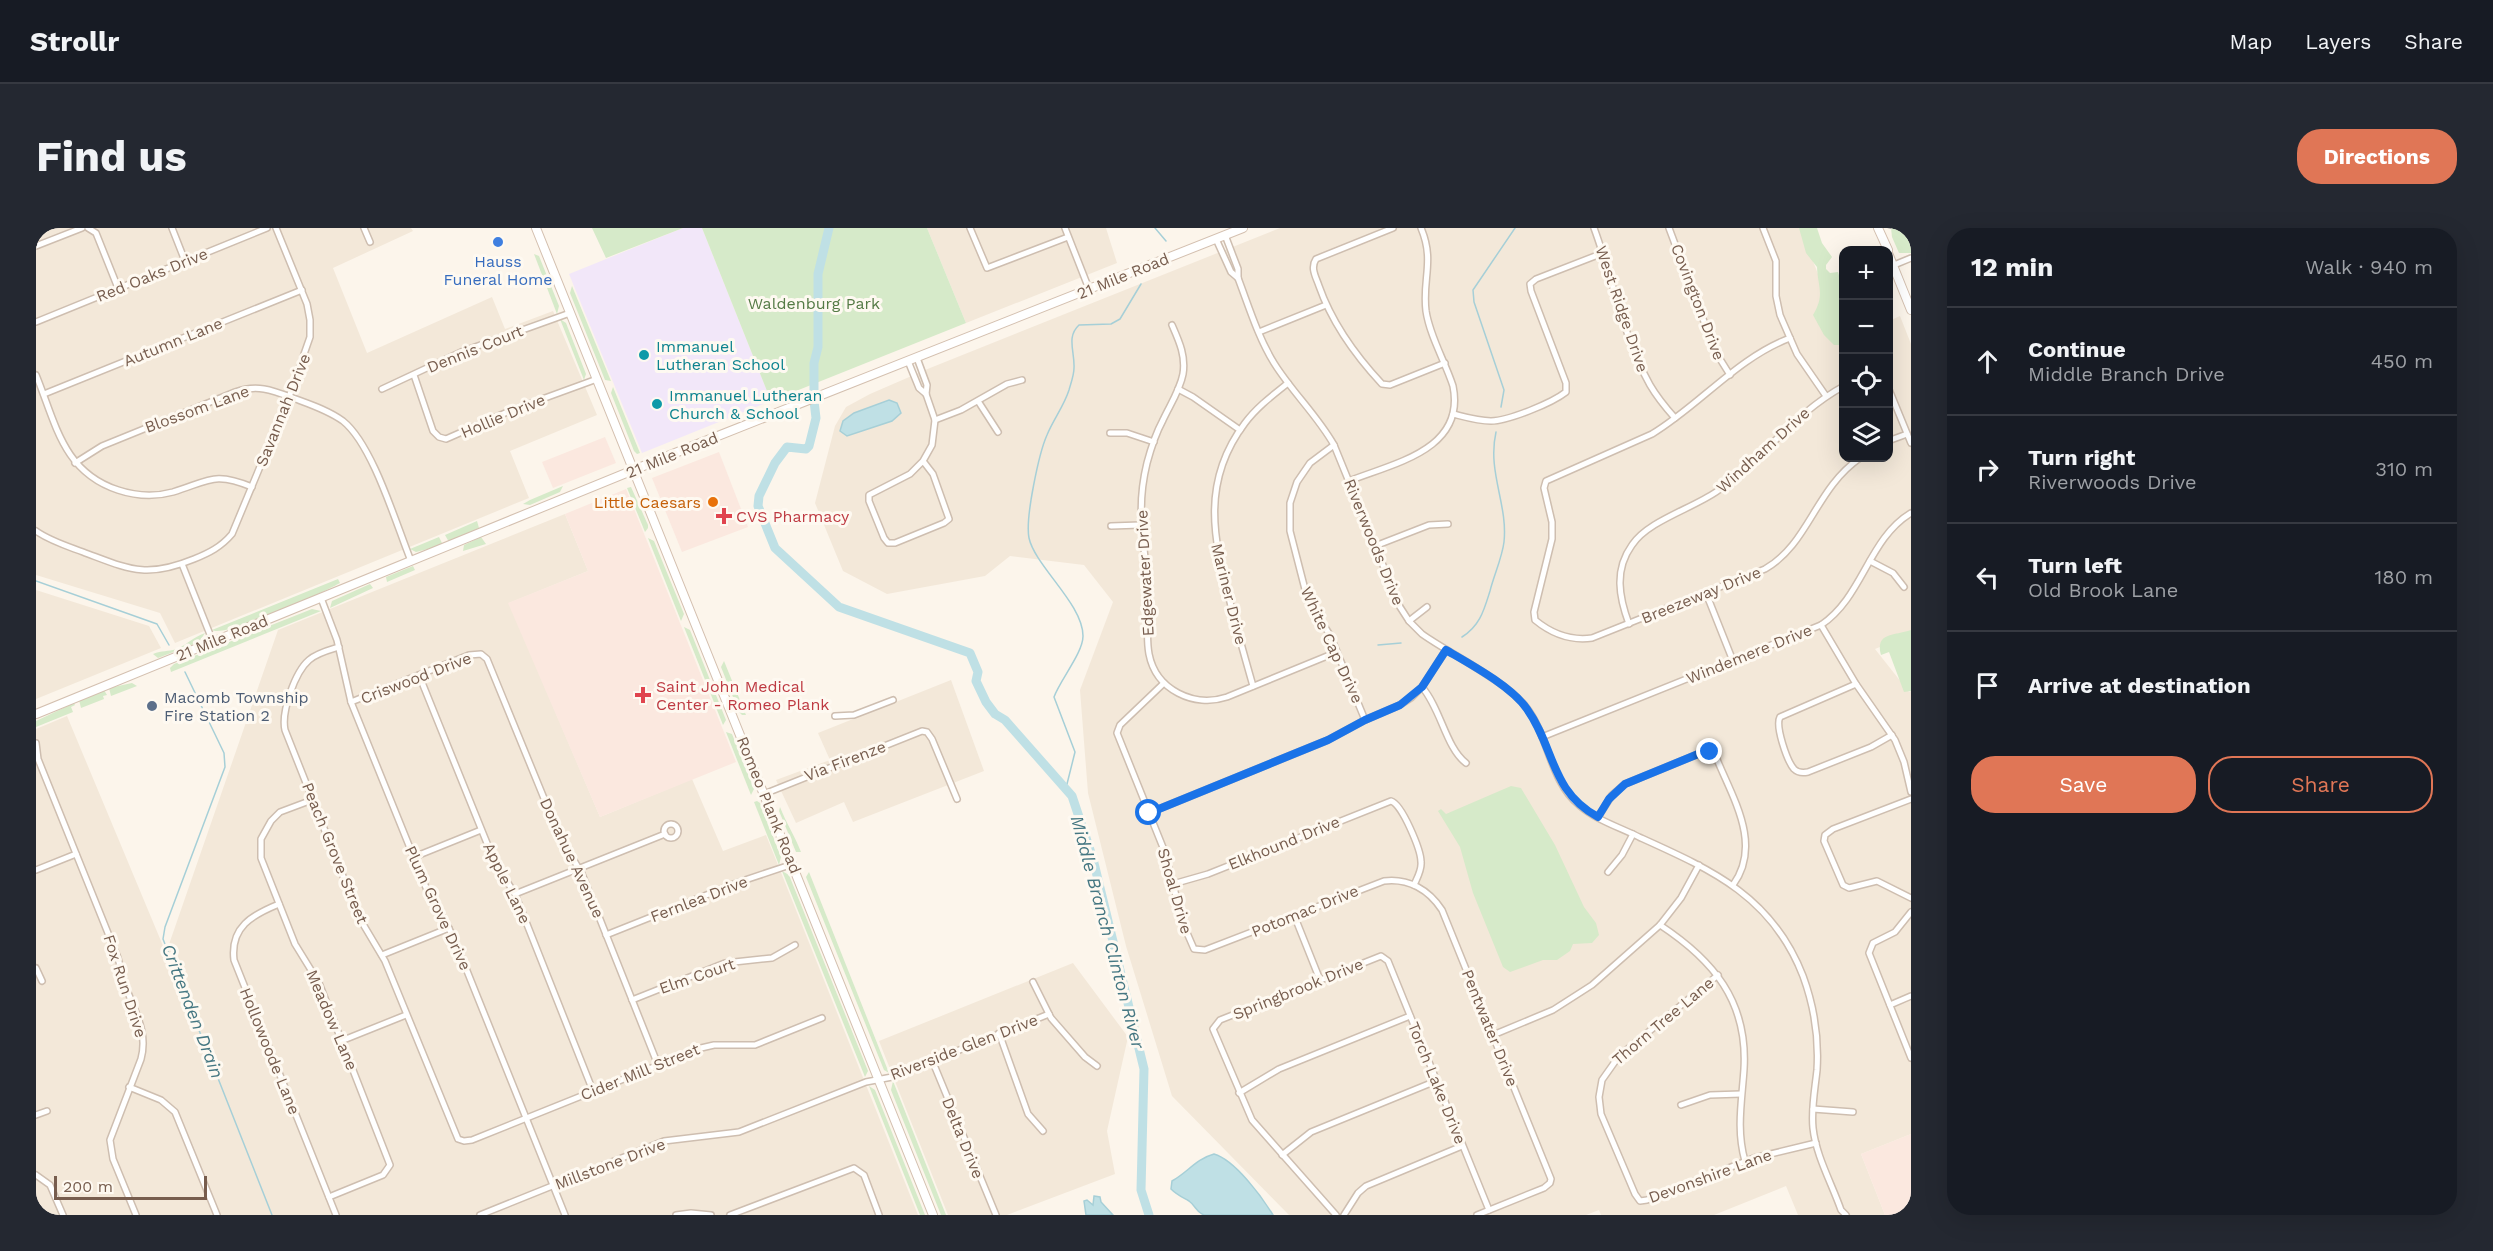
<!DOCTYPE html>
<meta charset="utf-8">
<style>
body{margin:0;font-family:"Work Sans",sans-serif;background:#242831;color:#f1f3f6}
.controls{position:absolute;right:18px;top:18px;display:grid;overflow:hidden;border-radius:12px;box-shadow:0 6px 24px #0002}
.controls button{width:54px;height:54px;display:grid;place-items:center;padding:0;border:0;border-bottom:2px solid #363941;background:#171b24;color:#f1f3f6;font:30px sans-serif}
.scale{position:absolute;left:18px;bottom:15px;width:153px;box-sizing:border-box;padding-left:6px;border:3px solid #775d4e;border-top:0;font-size:16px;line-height:21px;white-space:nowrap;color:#775d4e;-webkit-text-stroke:4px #fef9f1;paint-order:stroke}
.stop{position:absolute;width:18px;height:18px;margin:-14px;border:4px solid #1a73e8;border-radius:50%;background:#fff}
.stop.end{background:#1a73e8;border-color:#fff;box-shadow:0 2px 6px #0008}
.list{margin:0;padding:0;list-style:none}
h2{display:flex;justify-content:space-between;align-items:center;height:78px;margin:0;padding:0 24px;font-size:26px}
h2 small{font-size:20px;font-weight:400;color:#9ea1a6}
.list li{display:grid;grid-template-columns:39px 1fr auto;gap:18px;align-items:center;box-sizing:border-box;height:108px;padding:0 24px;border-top:2px solid #363941}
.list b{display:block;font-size:22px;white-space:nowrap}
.list p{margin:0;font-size:20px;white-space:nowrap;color:#9ea1a6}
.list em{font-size:20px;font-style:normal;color:#9ea1a6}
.actions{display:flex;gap:12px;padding:18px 24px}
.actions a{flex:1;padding:14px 0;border:2px solid #e07656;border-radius:24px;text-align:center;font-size:21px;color:#e07656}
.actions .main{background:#e07656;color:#fff}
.icon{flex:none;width:33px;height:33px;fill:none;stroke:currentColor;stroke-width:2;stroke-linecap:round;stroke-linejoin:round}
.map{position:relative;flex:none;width:1875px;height:987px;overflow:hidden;border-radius:24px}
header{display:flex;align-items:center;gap:36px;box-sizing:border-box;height:84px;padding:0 30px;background:#171b24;border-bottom:2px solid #363941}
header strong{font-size:28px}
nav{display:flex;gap:33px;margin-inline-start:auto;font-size:21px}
.intro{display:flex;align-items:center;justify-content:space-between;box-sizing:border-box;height:144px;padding:0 36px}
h1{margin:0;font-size:42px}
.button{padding:15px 27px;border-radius:24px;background:#e07656;color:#fff;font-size:21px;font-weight:700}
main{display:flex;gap:36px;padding:0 36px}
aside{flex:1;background:#171b24;border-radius:24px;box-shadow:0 6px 24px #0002}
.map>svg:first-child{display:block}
</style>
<header>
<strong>Strollr</strong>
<nav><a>Map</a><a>Layers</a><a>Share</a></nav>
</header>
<div class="intro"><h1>Find us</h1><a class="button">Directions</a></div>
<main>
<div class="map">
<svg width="1875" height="987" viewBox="0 0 1875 987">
<rect width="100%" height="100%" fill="#fcf5eb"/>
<g fill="#f3e8d9">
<path d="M0 0H375L377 3 297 40 331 125 456 69 469 101 517 83 561 187 474 223 493 270 139 415 124 385 0 347Z"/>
<path d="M891 0H1070L1081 35 930 95Z"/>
<path d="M1244 0H1764L1807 110 1808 230H1852L1853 93 1864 88 1875 116V406L1839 421 1873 464 1875 463V906L1825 926 1849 987H1762L1750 958 1678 987H1565L1563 982 1550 987H1253L1136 868 1090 718 1052 565 1044 462 1077 374 1048 337 974 328 949 348 851 366 807 343 779 275 799 198 810 179 834 166 894 140Z"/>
<path d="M529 286 552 343 473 375 564 589 656 551 687 623 730 607 882 987H0V501L31 488 130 725 242 402Z"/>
<path d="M0 362 113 398 125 420 0 471Z"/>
<path d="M915 452 948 543 817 594 808 574 760 595 740 552 794 532 782 505Z"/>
<path d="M1037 735 1092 809 1071 903 1079 946 971 987H912L843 813Z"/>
</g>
<g fill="#fbe8df">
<path d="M569 209 580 235 517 260 506 234Z"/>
<path d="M683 224 712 299 646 324 616 250Z"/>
<path d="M590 261 700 534 564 589 472 375 552 343 529 286Z"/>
<path d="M1875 906V987H1849L1825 926Z"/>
</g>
<path fill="#f2e7f9" d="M647 0H666L735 173 606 225 533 46Z"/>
<g fill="#d6eac9">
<path d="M556 0H647L570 30Z"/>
<path d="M666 0H891L930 95 735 173Z"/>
<path d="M1763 0H1781L1786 15 1796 29 1790 37V41L1794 45 1802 44 1807 60V117H1798L1788 107 1777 87C1789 67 1782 60 1781 39L1770 25Z"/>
<path d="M1855 0H1875V25H1863L1856 9Z"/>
<path d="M498 26 503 28 523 78 521 86Z"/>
<path d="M536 58 575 153 569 152 534 65Z"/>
<path d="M524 91 530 95 550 146 548 152Z"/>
<path d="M577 159 604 225 601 226 598 223 575 165Z"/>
<path d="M527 258 524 264 494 277 487 276 494 272Z"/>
<path d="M595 259 612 297V300L609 304 591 260Z"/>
<path d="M441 293 443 300 413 314 409 307Z"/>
<path d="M403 309 407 317 404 318 380 324 374 321Z"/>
<path d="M445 309 450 316 427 323 428 317Z"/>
<path d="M612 310 618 313 648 386 645 393Z"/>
<path d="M377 338 379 342 351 354 350 349Z"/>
<path d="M302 351 304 355C286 365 190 410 176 402Z"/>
<path d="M334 356 337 360 294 380 296 373Z"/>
<path d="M276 381 285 383 135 444 134 440 138 436Z"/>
<path d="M648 399 654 402 690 492 687 497Z"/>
<path d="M1875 402V463L1868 464 1853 424 1845 427C1839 404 1858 408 1875 402Z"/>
<path d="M169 405 163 414 122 430 117 426C126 422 132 424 140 421 151 417 157 409 169 405Z"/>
<path d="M688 433 710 487H706L703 484 685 439Z"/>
<path d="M96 455 101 458 75 468 73 460Z"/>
<path d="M68 462 71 467 67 468 68 471 45 480 43 472Z"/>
<path d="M38 475 39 477 35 479 37 484 0 499V493Z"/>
<path d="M690 504 696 506 718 561 715 567Z"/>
<path d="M1475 558 1485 560 1519 617 1548 679 1560 695 1563 707 1556 715 1537 716 1534 723 1521 732H1507L1474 744 1467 739 1437 665 1424 619 1402 583 1405 581 1410 586Z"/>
<path d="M721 573 724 575 745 629 743 637 718 574Z"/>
<path d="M744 579C750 595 759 608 765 624H760L743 583Z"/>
<path d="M746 643 753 647 832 843 829 849Z"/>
<path d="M773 644 853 845 848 842 770 649Z"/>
<path d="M857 853 910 987H905L855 862Z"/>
<path d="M833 858 839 862 889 987H884Z"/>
</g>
<g fill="#bfe0e5" stroke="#a6cfd7" stroke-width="1.5">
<path d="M853 172 861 175 865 185 856 193 811 208 804 203 807 193 818 185Z"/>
<path d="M1178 926C1199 932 1226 969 1237 987H1168C1160 984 1160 978 1153 973 1146 969 1141 967 1135 961L1136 953C1152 944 1160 931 1178 926Z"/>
<path d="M1058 968 1064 969 1065 974 1077 987H1050L1048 973 1051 972 1057 977Z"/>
</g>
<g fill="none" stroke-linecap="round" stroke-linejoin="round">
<g stroke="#a6cfd7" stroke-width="1.5">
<path d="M1119 0 1130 13"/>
<path d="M1465 179 1468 162 1438 74 1437 62 1479 0"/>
<path d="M0 353 121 396 133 417"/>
<path d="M1426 409C1444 398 1448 382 1454 363 1458 347 1466 330 1468 314 1472 276 1451 244 1460 204"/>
<path d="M1342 417 1365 415"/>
<path d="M149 444 188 525 189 539 129 699 127 711 236 987"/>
<path d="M1030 560 1039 524 1018 469C1024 452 1047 425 1047 408 1047 376 999 338 993 310 989 290 1003 225 1011 207 1017 192 1028 178 1033 162 1035 155 1038 147 1038 140 1039 124 1030 109 1043 97L1075 96 1084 91 1105 56"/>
</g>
<path stroke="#bfe0e5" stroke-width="9" d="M793 0 782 46V119L778 135V173L780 190 773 218 770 221 751 219 739 235 723 268 722 278 739 320 803 379 934 425 942 444 940 453 950 474 959 486 969 492 1036 568 1057 631 1108 841 1105 962 1113 987"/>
<g stroke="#cebeb0" stroke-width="8">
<g id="street">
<path d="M52 0 60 5 82 60"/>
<path d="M136 0 149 33"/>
<path d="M328 0 334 14"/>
<path d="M934 0 951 40 1032 9"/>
<path d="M1029 0 1053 61"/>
<path d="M1357 0 1280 31C1274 40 1280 49 1283 58 1296 95 1319 127 1346 156L1354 157 1409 135"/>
<path d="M1558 0C1577 51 1587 109 1614 157 1621 169 1630 180 1639 190"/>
<path d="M1633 0 1679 123 1694 147"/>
<path d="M1727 0 1740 33V68L1744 87 1761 126 1790 168"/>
<path d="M1189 7 1202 41V50C1213 79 1222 109 1238 135 1256 164 1281 187 1298 217L1364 379 1373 393 1386 406C1414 426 1470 453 1490 479 1513 508 1513 552 1543 577 1560 592 1583 599 1603 609 1676 642 1736 668 1767 748 1778 778 1783 810 1781 842 1779 861 1775 881 1777 900 1780 928 1796 956 1805 982L1810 987"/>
<path d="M1180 11 1195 44 1202 50"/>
<path d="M0 18 46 0"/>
<path d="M1858 37 1875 30"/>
<path d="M0 94 231 0"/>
<path d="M1136 97C1143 113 1150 128 1147 146 1144 162 1134 177 1127 192 1120 205 1115 220 1111 235 1099 284 1109 314 1112 362 1114 383 1109 405 1113 426 1120 462 1158 480 1191 469L1301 424"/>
<path d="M1223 104 1290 77"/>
<path d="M1754 110C1701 130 1664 177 1616 206L1510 253 1508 260 1516 294V311L1498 384 1499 392C1516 406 1534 413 1556 410L1729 341C1773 316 1779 261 1824 230"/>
<path d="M881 130 891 157 890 166 899 192 896 217 887 233 874 246 833 267V273L848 310 852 315H859L908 295 913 291 897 246 887 233"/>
<path d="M872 133 883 160 890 166"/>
<path d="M0 147C20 196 27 244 82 262 100 268 119 269 137 264 173 253 178 243 216 259"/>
<path d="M378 147 397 203 403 209 410 211 476 182 561 151"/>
<path d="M1852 159 1875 215"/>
<path d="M346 161 425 124 534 85"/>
<path d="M1142 161 1157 169 1204 202"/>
<path d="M8 166 266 62"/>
<path d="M942 173 962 204"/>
<path d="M1417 186C1429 189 1442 193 1455 193 1472 193 1516 175 1530 164V155L1495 63 1494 56 1500 51 1567 25"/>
<path d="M899 192 925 182 971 156 986 152"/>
<path d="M1074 205H1091L1118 214"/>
<path d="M1852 213 1871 206"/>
<path d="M1298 217 1274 235 1261 254 1254 275V303L1272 373 1294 407 1329 492"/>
<path d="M39 235 66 218 199 164C221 156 236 162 257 170 273 176 292 182 307 193 337 217 360 296 375 333"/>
<path d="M1313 253C1358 235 1430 222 1417 158 1409 133 1394 109 1390 83 1386 51 1399 33 1385 0"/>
<path d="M1075 298 1104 297"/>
<path d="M0 303C14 313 31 318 47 324 93 341 109 351 158 331 173 325 185 319 196 306L253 169 274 109V92L271 76 240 0"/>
<path d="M1339 318 1393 297 1412 296"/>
<path d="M1834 333 1857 345 1868 359"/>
<path d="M146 336 177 414"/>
<path d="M1670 365 1697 433"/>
<path d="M285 370 301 412 315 474 391 662 417 708 529 987"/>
<path d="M1373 393 1391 379"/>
<path d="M1593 396C1583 369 1578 342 1596 317 1612 293 1655 281 1680 264 1726 232 1758 185 1808 158"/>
<path d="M1785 397 1820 456 1859 512 1868 534 1875 564"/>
<path d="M303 419C293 422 281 425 273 432 259 444 245 484 249 502L324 691 349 733 422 911 428 913 436 912 665 820 678 817H719L786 790"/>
<path d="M383 447 459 635 479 666 557 863"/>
<path d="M1128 455 1084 497 1081 505 1128 622 1148 698 1158 721 1169 722 1348 653C1373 650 1393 662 1406 682L1515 951 1514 955 1508 960 1441 987"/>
<path d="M1820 456 1744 489C1739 498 1751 533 1758 541 1762 545 1767 545 1772 544L1835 519 1856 507"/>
<path d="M1217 458C1209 430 1201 402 1194 374 1177 310 1165 253 1209 195 1221 179 1237 167 1252 155"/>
<path d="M1386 459C1405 481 1410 520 1430 535"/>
<path d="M315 474 433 427 445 426 451 431 523 607 546 646 622 837"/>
<path d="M799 488 818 487 857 472"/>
<path d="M1506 509 1785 397C1827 369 1832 311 1875 285"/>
<path d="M0 515 2 531 82 730C85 741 87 752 91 762 100 786 112 805 105 831L74 912 77 931 100 987"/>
<path d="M728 566 886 503 891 504 896 511 921 571"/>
<path d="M1875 571 1797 601 1789 607 1788 613 1807 657 1813 660 1841 653 1875 670"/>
<path d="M276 572 244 584 235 593 225 611V630L259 716 283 755 354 937 347 947 293 969"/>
<path d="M1113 585 1292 512 1329 492 1364 477 1375 470 1386 459 1410 422"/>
<path d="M1562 589 1576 567 1589 556 1667 524H1674L1680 529C1696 569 1727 616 1697 657"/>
<circle cx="635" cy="603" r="7"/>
<path d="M378 629 445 602"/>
<path d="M0 642 40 626"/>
<path d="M1572 644 1586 627 1597 606"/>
<path d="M1137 656 1172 646 1355 573C1366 576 1385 622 1385 634 1386 642 1381 650 1378 657"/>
<path d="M479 666 629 606"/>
<path d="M243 676C216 687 194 699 198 732L300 987"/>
<path d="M1875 684 1859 704 1837 715 1833 725 1875 830"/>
<path d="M1258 687 1284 752"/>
<path d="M1624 697C1677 732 1712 773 1708 841 1706 872 1700 902 1709 933"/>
<path d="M570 707 703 654 757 636"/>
<path d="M346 727 413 700"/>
<path d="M0 740 6 753"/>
<path d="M1682 747 1583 828 1566 852 1563 869 1565 886 1599 966 1604 973 1611 972 1718 930 1780 915"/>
<path d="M997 754 1015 790 1049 829 1061 838"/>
<path d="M596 772 689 735 736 730 759 717"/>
<path d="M1854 777 1875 768"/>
<path d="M963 805 992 886 1007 903"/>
<path d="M1457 807 1517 782 1556 757 1624 697 1645 670 1663 637"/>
<path d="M305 813 370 787"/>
<path d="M896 832 960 987"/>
<path d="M93 859 125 872 139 884 181 987"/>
<path d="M1203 865 1243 841 1374 788"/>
<path d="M1645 877 1674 867 1705 866"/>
<path d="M1777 881 1817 884"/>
<path d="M0 887 11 883"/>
<path d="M1246 927 1275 904 1400 853"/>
<path d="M0 947 14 957 27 987"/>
<path d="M444 987 628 913 703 904 830 854 856 849 1013 786"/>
<path d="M640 987 655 985 675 987"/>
<path d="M694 987 818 940 828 947 843 987"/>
<path d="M1300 987 1216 892 1177 801 1184 792 1345 728 1352 733 1453 982"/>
<path d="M1308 987 1322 965 1330 958 1426 918"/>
</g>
</g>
<g stroke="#d4c0b0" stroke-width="10">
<g id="secondary">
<path d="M500 0 897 987"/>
<path d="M1842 0 1852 22"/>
<path d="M1852 25 1875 82"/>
<path d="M0 486 649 221 1207 0"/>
</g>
</g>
<use href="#street" stroke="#fff" stroke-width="5"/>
<use href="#secondary" stroke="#fff" stroke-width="8"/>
</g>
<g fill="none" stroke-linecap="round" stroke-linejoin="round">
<path stroke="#1a73e8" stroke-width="8" d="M1113 585 1292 512 1329 492 1364 477 1386 459 1410 422C1434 436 1475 458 1491 481 1519 520 1514 563 1562 589L1573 571 1589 556 1667 524H1674"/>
</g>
<circle fill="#3f7fe0" stroke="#fef9f1" stroke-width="2" cx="462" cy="14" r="6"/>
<g fill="#0f9aa8" stroke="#fef9f1" stroke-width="2">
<circle cx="608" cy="127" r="6"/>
<circle cx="621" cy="176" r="6"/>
</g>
<circle fill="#e8710a" stroke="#fef9f1" stroke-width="2" cx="677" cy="274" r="6"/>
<g fill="#e0444e" stroke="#fef9f1" stroke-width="2">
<path d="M685 279h6v6h6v6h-6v6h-6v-6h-6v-6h6z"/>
<path d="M604 458h6v6h6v6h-6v6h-6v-6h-6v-6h6z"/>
</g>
<circle fill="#5c6f8a" stroke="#fef9f1" stroke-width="2" cx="116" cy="478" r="6"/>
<g text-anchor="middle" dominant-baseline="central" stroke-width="6" stroke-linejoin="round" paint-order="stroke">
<g font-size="16" fill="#366cbe" stroke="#fef9f1">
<text x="462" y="33">Hauss<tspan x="462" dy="18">Funeral Home</tspan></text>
</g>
<g font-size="16" fill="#775d4e" stroke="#fef9f1">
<text transform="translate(116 47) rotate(-22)">Red Oaks Drive</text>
<text transform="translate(1087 48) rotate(-22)">21 Mile Road</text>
<text transform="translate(1662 74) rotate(69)">Covington Drive</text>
<text transform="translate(1586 81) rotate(71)">West Ridge Drive</text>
<text transform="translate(137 114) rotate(-22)">Autumn Lane</text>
<text transform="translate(439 121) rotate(-22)">Dennis Court</text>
<text transform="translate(161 181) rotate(-20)">Blossom Lane</text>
<text transform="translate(247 182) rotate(-68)">Savannah Drive</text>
<text transform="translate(467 188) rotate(-23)">Hollie Drive</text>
<text transform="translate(1727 222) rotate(-42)">Windham Drive</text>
<text transform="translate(636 227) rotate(-22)">21 Mile Road</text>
<text transform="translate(1338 314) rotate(68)">Riverwoods Drive</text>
<text transform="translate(1109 345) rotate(-93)">Edgewater Drive</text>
<text transform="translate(1193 366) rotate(76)">Mariner Drive</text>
<text transform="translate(1665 367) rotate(-22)">Breezeway Drive</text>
<text transform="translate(186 410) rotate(-22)">21 Mile Road</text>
<text transform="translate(1296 417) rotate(65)">White Cap Drive</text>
<text transform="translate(1713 426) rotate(-22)">Windemere Drive</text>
<text transform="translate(380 450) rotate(-21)">Criswood Drive</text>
<text transform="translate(809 533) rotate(-21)">Via Firenze</text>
<text transform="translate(733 577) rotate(68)">Romeo Plank Road</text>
<text transform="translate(1248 615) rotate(-22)">Elkhound Drive</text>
<text transform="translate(299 625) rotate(68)">Peach Grove Street</text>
<text transform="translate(536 630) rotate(65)">Donahue Avenue</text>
<text transform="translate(471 655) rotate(64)">Apple Lane</text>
<text transform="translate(1139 663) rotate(74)">Shoal Drive</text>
<text transform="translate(663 671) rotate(-21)">Fernlea Drive</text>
<text transform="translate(402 680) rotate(65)">Plum Grove Drive</text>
<text transform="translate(1269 683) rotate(-22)">Potomac Drive</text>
<text transform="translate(661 748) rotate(-19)">Elm Court</text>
<text transform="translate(89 758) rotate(72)">Fox Run Drive</text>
<text transform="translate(1262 761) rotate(-22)">Springbrook Drive</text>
<text transform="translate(296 792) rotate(67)">Meadow Lane</text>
<text transform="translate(1627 793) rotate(-40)">Thorn Tree Lane</text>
<text transform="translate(1454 800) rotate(68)">Pentwater Drive</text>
<text transform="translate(928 819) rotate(-21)">Riverside Glen Drive</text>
<text transform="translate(234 823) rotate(68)">Hollowoode Lane</text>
<text transform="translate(604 844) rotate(-22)">Cider Mill Street</text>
<text transform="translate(1401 855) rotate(68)">Torch Lake Drive</text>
<text transform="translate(927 910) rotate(68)">Delta Drive</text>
<text transform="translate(574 936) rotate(-21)">Millstone Drive</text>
<text transform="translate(1674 948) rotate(-20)">Devonshire Lane</text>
</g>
<g font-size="16" fill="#557b46" stroke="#fef9f1">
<text x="778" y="75">Waldenburg Park</text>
</g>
<g font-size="16" fill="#0d838f" stroke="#fef9f1" text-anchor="start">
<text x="620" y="118">Immanuel<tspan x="620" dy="18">Lutheran School</tspan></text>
<text x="633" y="167">Immanuel Lutheran<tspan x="633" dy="18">Church &amp; School</tspan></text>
</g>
<g font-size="16" fill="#c56008" stroke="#fef9f1" text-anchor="end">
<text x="665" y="274">Little Caesars</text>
</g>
<g font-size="16" fill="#be3a42" stroke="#fef9f1" text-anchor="start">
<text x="700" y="288">CVS Pharmacy</text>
<text x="620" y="458">Saint John Medical<tspan x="620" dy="18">Center - Romeo Plank</tspan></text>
</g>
<g font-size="16" fill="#4e5e75" stroke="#fef9f1" text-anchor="start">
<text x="128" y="469">Macomb Township<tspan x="128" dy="18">Fire Station 2</tspan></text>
</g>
<g font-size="18" font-style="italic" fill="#457782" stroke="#fef9f1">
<text transform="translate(1072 704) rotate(75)">Middle Branch Clinton River</text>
<text transform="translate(157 783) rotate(69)">Crittenden Drain</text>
</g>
</g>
</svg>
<div class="controls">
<button>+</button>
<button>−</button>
<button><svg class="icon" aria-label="locate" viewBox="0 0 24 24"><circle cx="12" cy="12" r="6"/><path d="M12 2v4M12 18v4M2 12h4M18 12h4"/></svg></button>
<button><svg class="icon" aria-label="layers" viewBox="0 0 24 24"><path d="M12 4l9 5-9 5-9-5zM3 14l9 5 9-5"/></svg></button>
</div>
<div class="scale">200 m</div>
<div class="stop" style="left:1113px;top:585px"></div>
<div class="stop end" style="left:1674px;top:524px"></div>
</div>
<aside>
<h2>12 min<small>Walk · 940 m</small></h2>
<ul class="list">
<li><svg class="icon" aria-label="ahead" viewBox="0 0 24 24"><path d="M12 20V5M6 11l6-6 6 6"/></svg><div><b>Continue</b><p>Middle Branch Drive</p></div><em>450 m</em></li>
<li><svg class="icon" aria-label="right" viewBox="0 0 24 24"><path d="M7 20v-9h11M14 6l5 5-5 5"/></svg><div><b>Turn right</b><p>Riverwoods Drive</p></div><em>310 m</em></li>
<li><svg class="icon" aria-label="left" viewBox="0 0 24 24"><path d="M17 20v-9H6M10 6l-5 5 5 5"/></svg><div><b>Turn left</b><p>Old Brook Lane</p></div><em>180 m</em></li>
<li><svg class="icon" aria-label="arrive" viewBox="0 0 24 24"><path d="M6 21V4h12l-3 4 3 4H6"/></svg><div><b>Arrive at destination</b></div></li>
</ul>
<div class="actions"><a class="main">Save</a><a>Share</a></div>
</aside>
</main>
